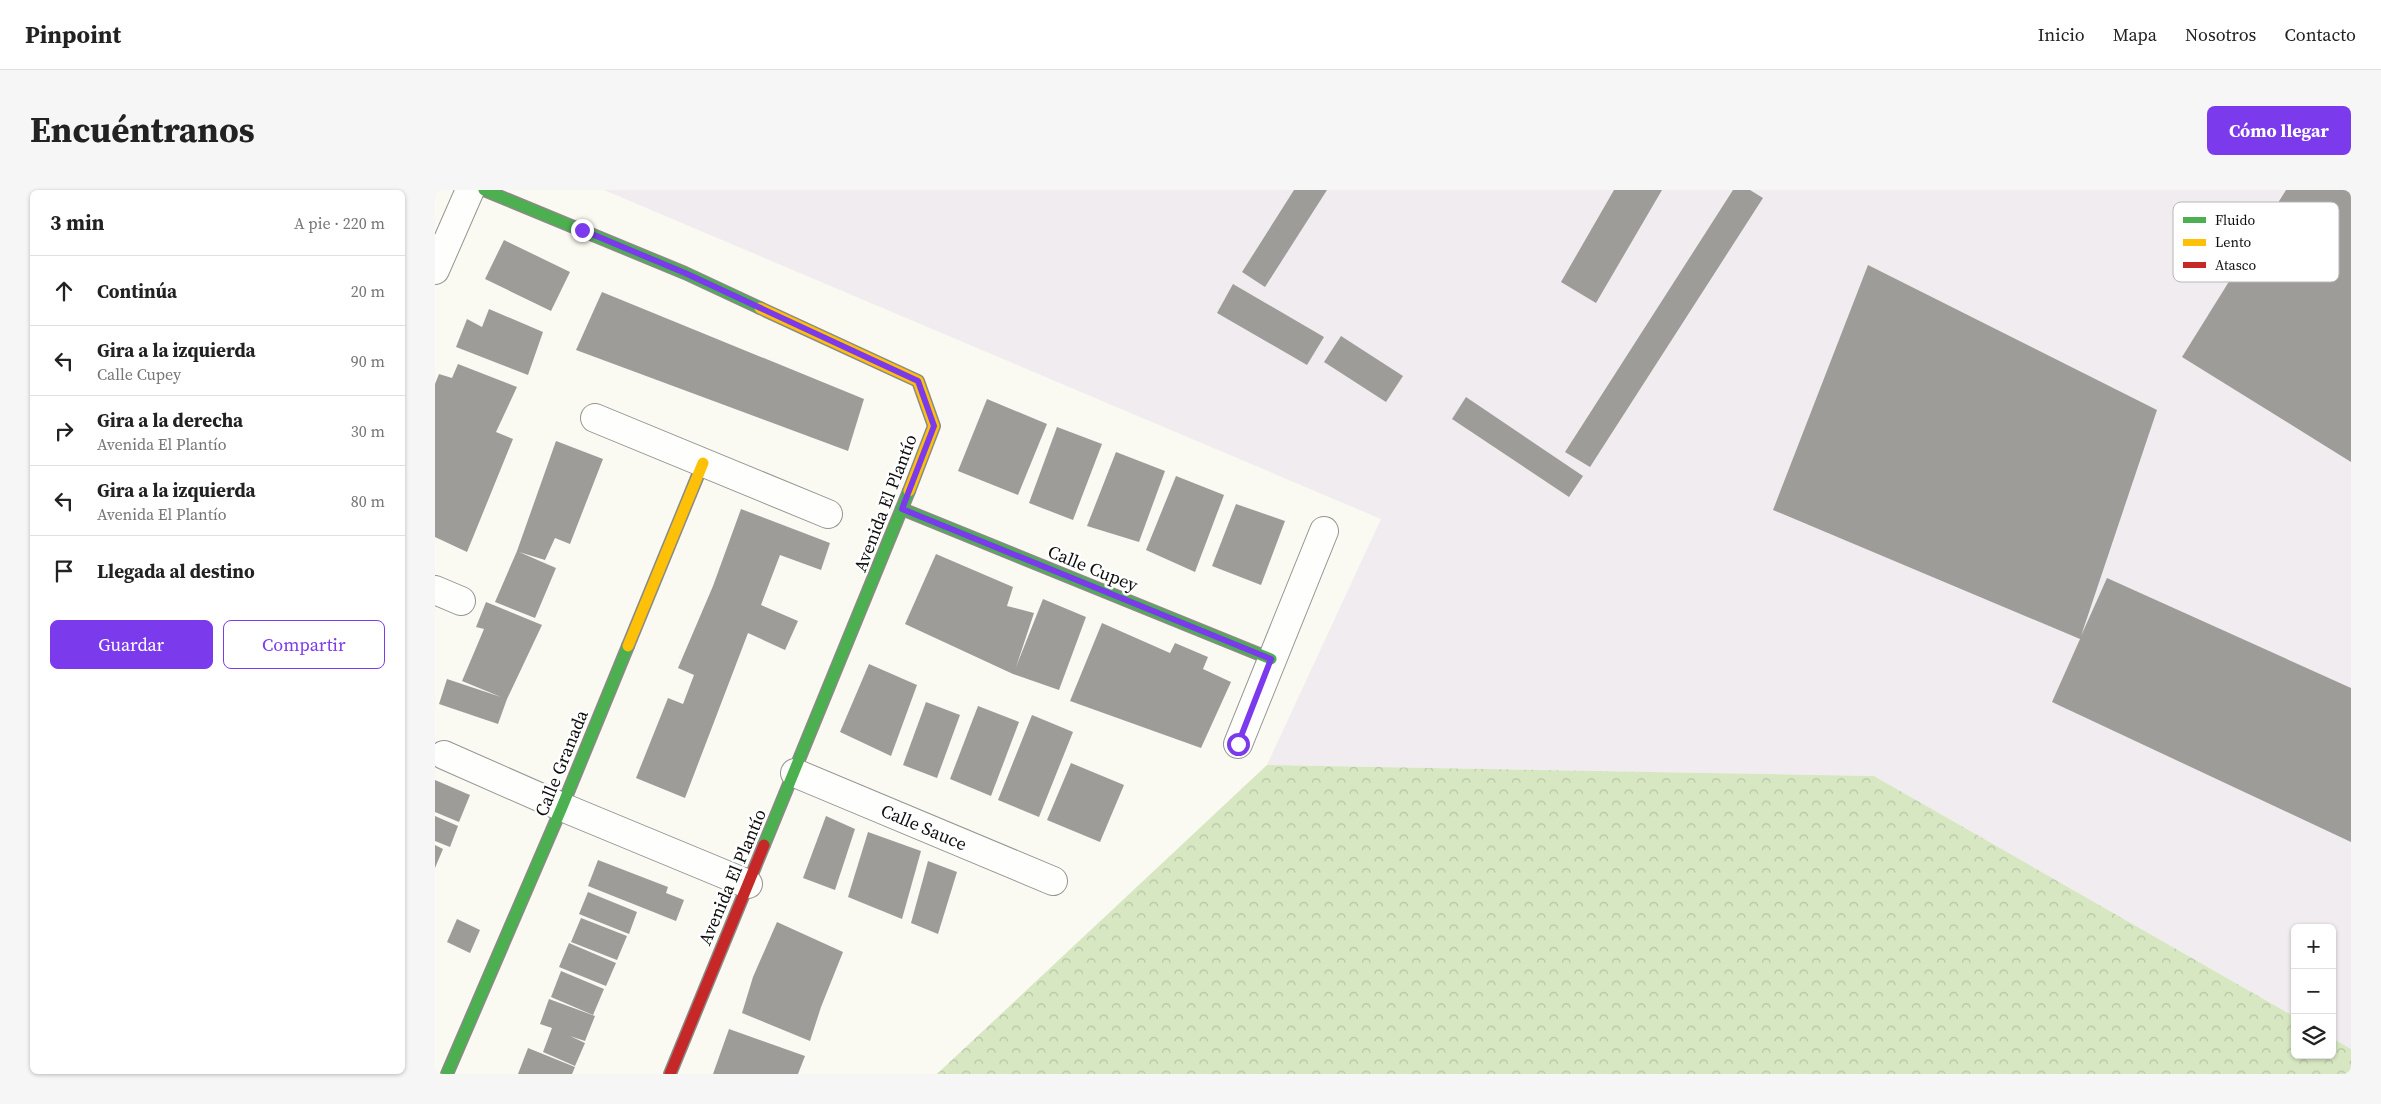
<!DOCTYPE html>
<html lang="es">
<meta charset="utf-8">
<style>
body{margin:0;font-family:"Source Serif 4",serif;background:#f6f6f6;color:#222}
.controls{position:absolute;right:15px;bottom:15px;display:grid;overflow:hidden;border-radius:8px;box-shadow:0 1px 4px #0004}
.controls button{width:45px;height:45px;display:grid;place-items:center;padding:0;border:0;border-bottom:1px solid #e0e0e0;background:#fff;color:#222;font:25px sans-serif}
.stop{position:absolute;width:15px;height:15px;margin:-11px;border:4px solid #7c3aed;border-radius:50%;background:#fff}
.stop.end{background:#7c3aed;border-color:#fff;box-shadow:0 1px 5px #0008}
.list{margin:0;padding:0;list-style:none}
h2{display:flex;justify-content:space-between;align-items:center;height:65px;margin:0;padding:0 20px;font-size:21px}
h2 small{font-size:16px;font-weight:400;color:#767676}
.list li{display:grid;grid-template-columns:32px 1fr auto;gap:15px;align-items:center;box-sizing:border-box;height:70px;padding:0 20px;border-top:1px solid #e0e0e0}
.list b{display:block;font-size:19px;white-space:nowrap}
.list p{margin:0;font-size:16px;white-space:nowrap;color:#767676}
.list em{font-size:16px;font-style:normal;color:#767676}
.actions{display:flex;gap:10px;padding:15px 20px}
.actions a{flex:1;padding:11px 0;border:1px solid #7c3aed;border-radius:8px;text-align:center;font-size:18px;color:#7c3aed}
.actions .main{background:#7c3aed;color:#fff}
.icon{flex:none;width:28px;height:28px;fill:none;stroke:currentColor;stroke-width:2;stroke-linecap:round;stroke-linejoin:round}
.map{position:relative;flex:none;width:1916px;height:884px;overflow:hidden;border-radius:8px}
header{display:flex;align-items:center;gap:30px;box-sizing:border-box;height:70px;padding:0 25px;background:#fff;border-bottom:1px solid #e0e0e0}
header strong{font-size:24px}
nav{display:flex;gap:28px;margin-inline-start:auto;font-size:18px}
.intro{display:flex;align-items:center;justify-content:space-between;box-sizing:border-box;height:120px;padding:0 30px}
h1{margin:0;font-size:35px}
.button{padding:12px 22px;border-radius:8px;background:#7c3aed;color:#fff;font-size:18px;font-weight:700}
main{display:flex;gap:30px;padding:0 30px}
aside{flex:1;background:#fff;border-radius:8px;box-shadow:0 1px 4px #0004}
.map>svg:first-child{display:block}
</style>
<header>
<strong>Pinpoint</strong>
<nav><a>Inicio</a><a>Mapa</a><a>Nosotros</a><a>Contacto</a></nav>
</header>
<div class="intro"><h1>Encuéntranos</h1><a class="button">Cómo llegar</a></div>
<main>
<aside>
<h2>3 min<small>A pie · 220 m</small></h2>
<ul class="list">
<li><svg class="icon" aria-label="ahead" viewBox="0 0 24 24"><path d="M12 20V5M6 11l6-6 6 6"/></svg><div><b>Continúa</b></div><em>20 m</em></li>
<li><svg class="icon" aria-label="left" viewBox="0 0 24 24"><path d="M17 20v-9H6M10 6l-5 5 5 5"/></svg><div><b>Gira a la izquierda</b><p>Calle Cupey</p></div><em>90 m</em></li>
<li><svg class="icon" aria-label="right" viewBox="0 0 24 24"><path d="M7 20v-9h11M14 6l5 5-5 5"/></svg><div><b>Gira a la derecha</b><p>Avenida El Plantío</p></div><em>30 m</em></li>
<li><svg class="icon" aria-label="left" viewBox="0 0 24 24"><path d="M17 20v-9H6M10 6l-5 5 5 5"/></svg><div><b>Gira a la izquierda</b><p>Avenida El Plantío</p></div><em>80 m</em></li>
<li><svg class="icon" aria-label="arrive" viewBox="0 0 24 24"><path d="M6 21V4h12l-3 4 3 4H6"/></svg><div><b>Llegada al destino</b></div></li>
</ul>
<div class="actions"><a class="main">Guardar</a><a>Compartir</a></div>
</aside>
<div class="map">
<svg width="1916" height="884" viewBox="0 0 1916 884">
<defs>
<pattern id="forest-crowns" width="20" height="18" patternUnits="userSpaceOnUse" patternTransform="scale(1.25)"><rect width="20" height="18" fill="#d6e7c1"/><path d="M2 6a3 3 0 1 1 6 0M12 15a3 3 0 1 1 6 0" fill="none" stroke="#b6c5a5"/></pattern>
</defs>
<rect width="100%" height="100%" fill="#faf9f2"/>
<path fill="#f1ecef" d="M169 0H1916V859L1897 848V738H1860V827L1439 586 832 575 946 329Z"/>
<path fill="url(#forest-crowns)" d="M832 575 1439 586 1860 827V865H1897V848L1916 859V884H502Z"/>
<g fill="#9e9c98">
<path d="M859 0H892L830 97 807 82Z"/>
<path d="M1179 0H1227L1161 113 1126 92Z"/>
<path d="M1298 0H1315L1328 8 1155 277 1130 262Z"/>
<path d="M1851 0H1916V272L1747 167Z"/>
<path d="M69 50 135 82 116 121 50 89Z"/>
<path d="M1433 75 1722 220 1646 446 1672 388 1916 498V652L1617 512 1645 449 1338 320Z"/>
<path d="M798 94 889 147 872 175 782 123Z"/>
<path d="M167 102 429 209 413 261 141 160Z"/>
<path d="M54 119 108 142 93 185 21 157 32 129 47 137Z"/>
<path d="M906 146 968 186 951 212 889 172Z"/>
<path d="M23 174 82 197 61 242 78 249 32 362 0 347V194L4 184 17 188Z"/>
<path d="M1031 207 1148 286 1134 307 1017 229Z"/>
<path d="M552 209 612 234 583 305 523 281Z"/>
<path d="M622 237 667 254 638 330 594 313Z"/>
<path d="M121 251 168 269 135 354 120 348 110 370 84 362 121 378 100 428 60 412 82 361Z"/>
<path d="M681 262 730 281 704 352 652 336Z"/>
<path d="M741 286 789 305 760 382 711 360Z"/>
<path d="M801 314 850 331 826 395 777 376Z"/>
<path d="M306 319 395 353 386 380 345 365 326 415 363 431 350 460 313 443 250 608 201 588 233 508 248 514 259 485 243 478 278 396Z"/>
<path d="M501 364 578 397 572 416 599 423 581 477 608 409 651 427 624 500 578 484 470 434Z"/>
<path d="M51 412 107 435 72 509 63 534 4 514 12 489 66 507 27 491 49 439 41 437Z"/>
<path d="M667 433 735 463 740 453 773 467 768 479 796 492 766 558 635 511Z"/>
<path d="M434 474 482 495 456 566 405 542Z"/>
<path d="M491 512 525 525 502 588 468 575Z"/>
<path d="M543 516 584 532 556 606 515 589Z"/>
<path d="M597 525 638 542 604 627 563 610Z"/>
<path d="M636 573 689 595 665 652 612 630Z"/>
<path d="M0 590 35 605 24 632 0 622Z"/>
<path d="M0 626 23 636 15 657 0 651Z"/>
<path d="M391 626 420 639 400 700 368 688Z"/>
<path d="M433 642 486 661 467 729 413 707Z"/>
<path d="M0 655 8 659 0 678Z"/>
<path d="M163 670 233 697 231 703 249 710 241 731 153 696Z"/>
<path d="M493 671 522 682 503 744 476 733Z"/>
<path d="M153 702 202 722 194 744 144 724Z"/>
<path d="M146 728 192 746 182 770 136 752Z"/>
<path d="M22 729 45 740 35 763 12 752Z"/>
<path d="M342 732 408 762 386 817 375 851 307 823 318 787Z"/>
<path d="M134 753 181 773 171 796 124 777Z"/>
<path d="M126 781 169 799 158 825 116 807Z"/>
<path d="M114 809 160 826 150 851 135 846 150 853 140 876 108 862 117 838 105 834Z"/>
<path d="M294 839 370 866 363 884H278Z"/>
<path d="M93 858 140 877 137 884H83Z"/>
</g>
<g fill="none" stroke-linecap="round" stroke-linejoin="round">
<g stroke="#949491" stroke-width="30">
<g id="street">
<path d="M0 80 35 0"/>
<path d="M160 228 393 324"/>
<path d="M0 400 26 411"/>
<path d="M803 554 889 341"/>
<path d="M9 565 127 617 313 694"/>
<path d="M360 583 618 691"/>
</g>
</g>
<g stroke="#8b8a87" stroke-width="14">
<g id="fast">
<path d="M49 0 250 83 325 118"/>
<path d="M467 319 836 469"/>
<path d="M329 655 474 301"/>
<path d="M12 884 127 617 193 456"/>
</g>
</g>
<g stroke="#8b8a87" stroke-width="14">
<g id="slow">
<path d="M325 118 483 191 499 236 474 301"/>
<path d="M193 456 268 273"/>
</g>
</g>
<g stroke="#8b8a87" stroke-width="14">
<path id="jam" d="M235 884 329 655"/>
</g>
<use href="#street" stroke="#fefefd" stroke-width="28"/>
<use href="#fast" stroke="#4caf50" stroke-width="11"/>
<use href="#slow" stroke="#ffc107" stroke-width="11"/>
<use href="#jam" stroke="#c62828" stroke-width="11"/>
</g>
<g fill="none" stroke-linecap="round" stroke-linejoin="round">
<path stroke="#7c3aed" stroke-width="6" d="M147 40 250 83 483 191 499 236 467 319 836 469 803 554"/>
</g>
<g text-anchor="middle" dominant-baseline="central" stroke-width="5" stroke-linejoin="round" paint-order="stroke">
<g font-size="18" fill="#0e0e0e" stroke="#fff">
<text transform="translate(450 313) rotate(-69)">Avenida El Plantío</text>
<text transform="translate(658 378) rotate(22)">Calle Cupey</text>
<text transform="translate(126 573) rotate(-68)">Calle Granada</text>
<text transform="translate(489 637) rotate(23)">Calle Sauce</text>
<text transform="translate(297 687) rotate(-67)">Avenida El Plantío</text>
</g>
</g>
<rect x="1738" y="12" width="166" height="80" rx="8" fill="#fff" stroke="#b7b7b7" stroke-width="1"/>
<rect x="1748" y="27" width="23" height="6" fill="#4caf50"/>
<rect x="1748" y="49" width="23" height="7" fill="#ffc107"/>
<rect x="1748" y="72" width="23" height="6" fill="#c62828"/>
<g font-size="14" fill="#0e0e0e">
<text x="1780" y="35">Fluido</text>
<text x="1780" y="57">Lento</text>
<text x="1780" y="80">Atasco</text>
</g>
</svg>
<div class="controls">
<button>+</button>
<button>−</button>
<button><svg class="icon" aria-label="layers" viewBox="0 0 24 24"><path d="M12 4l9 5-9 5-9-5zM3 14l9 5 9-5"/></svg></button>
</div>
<div class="stop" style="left:803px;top:554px"></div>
<div class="stop end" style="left:147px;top:40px"></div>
</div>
</main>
